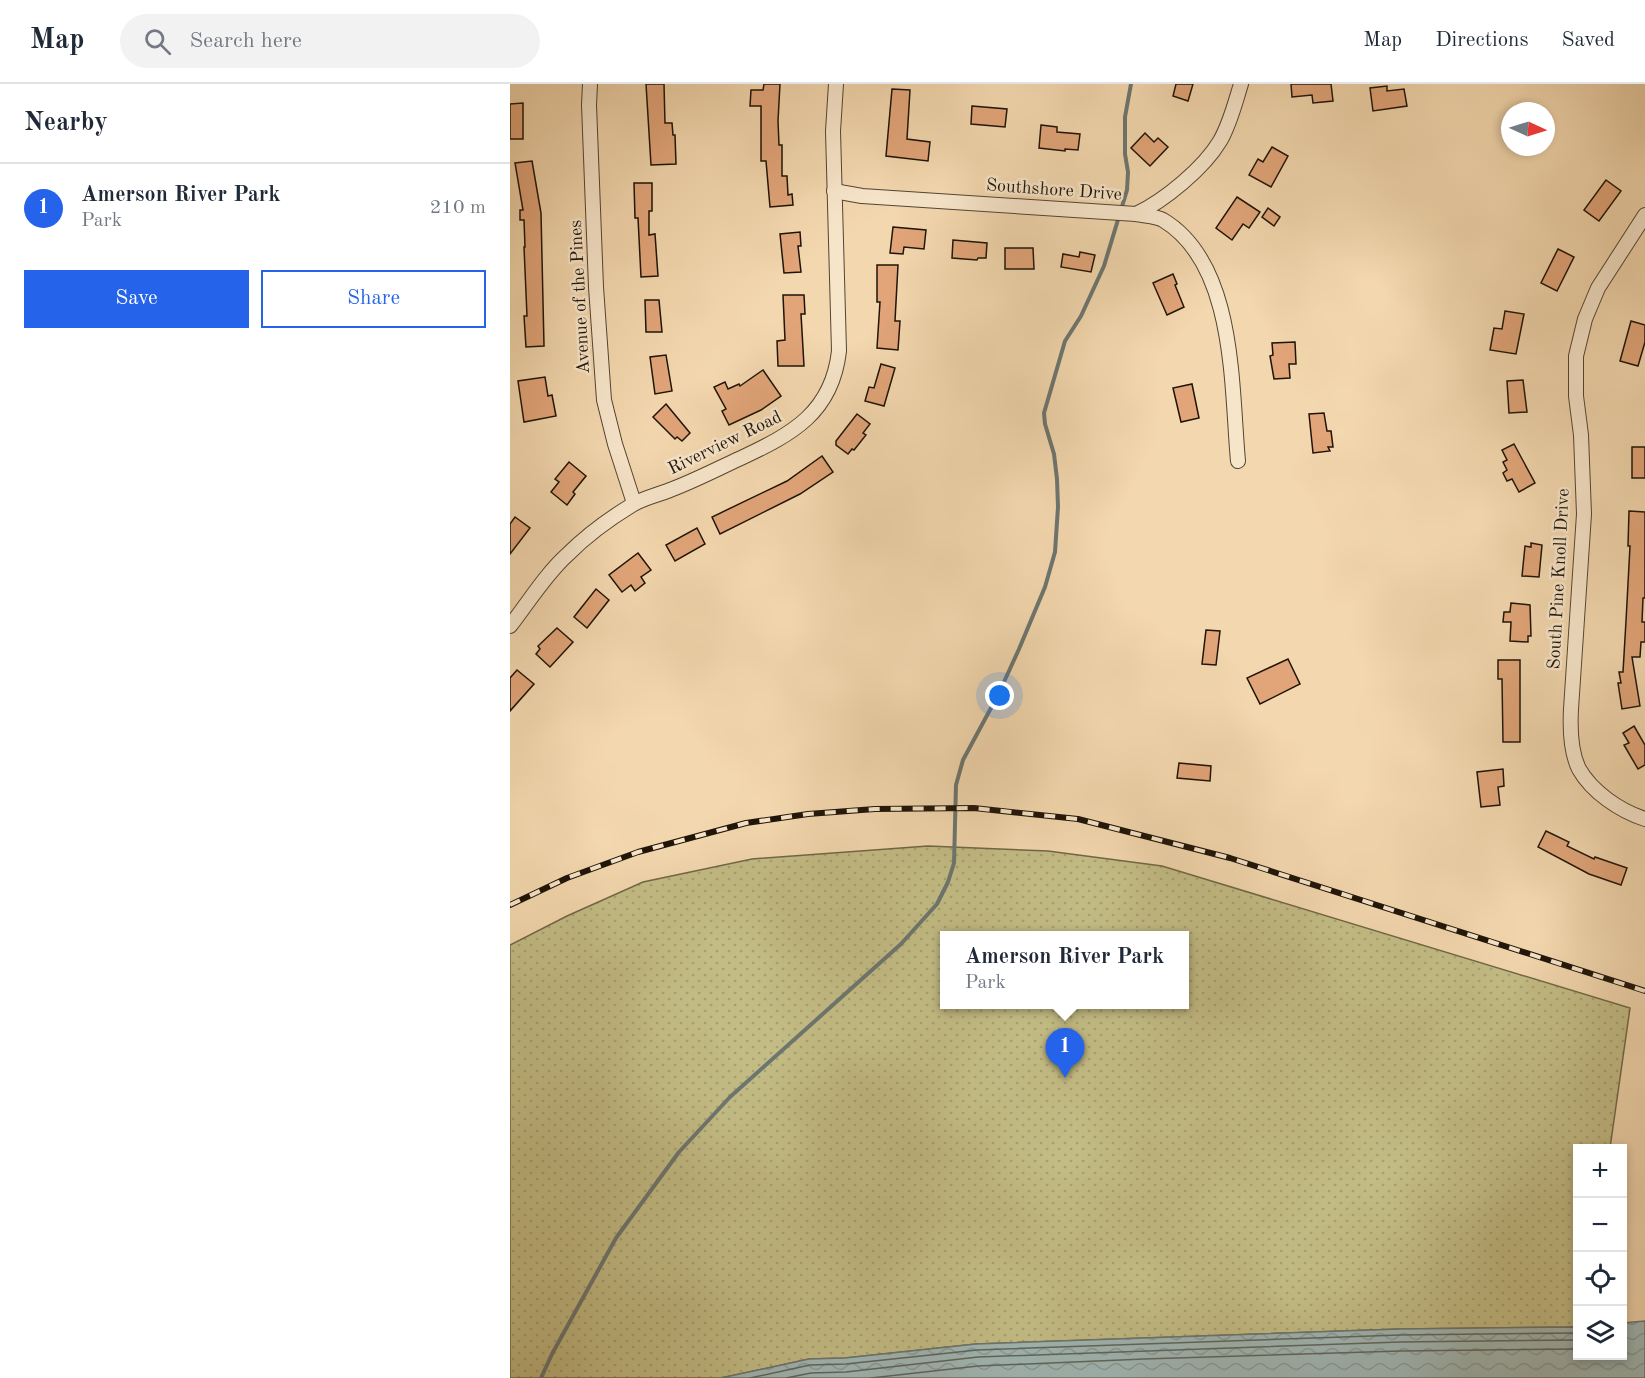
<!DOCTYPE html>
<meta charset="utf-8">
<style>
body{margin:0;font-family:"Old Standard TT",serif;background:#f2f2f3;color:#1f2937}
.controls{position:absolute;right:18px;bottom:18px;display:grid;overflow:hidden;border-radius:0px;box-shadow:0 3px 9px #0003}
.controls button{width:54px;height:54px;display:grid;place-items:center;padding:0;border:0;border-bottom:2px solid #e0e1e3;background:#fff;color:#1f2937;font:30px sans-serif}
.compass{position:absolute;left:991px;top:18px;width:54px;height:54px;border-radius:50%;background:#fff;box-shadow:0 3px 9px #0003;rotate:94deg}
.you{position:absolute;left:490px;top:612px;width:21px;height:21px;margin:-15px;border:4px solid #fff;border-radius:50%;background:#1a73e8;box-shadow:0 0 0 9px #1a73e833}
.badge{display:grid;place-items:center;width:39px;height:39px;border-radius:50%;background:#2563eb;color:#fff;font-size:20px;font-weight:700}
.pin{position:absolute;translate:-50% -50px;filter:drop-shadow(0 2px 3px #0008)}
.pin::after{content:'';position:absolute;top:32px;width:21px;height:18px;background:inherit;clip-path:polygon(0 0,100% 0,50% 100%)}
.popup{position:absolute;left:430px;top:847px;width:249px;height:78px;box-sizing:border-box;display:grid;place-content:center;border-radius:0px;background:#fff;filter:drop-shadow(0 2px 4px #0005);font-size:20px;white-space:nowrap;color:#747a83}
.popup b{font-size:22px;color:#1f2937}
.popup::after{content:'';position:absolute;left:50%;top:100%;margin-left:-12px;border:12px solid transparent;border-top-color:#fff}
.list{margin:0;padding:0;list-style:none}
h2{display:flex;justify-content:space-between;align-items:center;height:78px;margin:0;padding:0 24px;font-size:26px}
h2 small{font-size:20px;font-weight:400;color:#747a83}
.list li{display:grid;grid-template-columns:39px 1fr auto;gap:18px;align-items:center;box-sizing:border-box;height:90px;padding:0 24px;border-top:2px solid #e0e1e3}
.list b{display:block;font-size:22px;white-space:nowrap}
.list p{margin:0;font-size:20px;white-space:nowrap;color:#747a83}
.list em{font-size:20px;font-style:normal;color:#747a83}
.actions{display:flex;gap:12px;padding:18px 24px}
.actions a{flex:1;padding:14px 0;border:2px solid #2563eb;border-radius:0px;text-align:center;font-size:21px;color:#2563eb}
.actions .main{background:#2563eb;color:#fff}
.icon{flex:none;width:33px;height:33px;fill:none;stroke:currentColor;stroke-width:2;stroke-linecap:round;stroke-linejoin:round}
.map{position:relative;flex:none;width:1135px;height:1294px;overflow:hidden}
header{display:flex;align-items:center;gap:36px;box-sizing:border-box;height:84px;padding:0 30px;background:#fff;border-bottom:2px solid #e0e1e3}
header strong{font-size:28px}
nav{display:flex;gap:33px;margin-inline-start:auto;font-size:21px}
.search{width:420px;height:54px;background:#f2f2f3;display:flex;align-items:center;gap:15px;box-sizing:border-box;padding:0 21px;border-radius:33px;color:#747a83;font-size:22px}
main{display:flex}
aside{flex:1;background:#fff}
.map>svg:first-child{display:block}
</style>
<header>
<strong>Map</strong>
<div class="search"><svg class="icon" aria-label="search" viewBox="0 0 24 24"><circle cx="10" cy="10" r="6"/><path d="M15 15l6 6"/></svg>Search here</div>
<nav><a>Map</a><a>Directions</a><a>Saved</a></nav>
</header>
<main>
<aside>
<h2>Nearby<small></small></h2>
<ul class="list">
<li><span class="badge">1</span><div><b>Amerson River Park</b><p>Park</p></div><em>210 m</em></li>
</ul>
<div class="actions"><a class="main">Save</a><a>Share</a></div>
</aside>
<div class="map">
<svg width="1135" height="1294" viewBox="0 0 1135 1294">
<defs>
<pattern id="green-dots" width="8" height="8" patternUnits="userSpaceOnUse" patternTransform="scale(1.5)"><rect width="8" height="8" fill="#c3bc85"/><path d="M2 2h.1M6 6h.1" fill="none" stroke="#a7a171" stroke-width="1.8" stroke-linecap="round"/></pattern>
<pattern id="water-waves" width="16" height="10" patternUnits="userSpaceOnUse" patternTransform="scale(1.5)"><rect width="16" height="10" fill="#a0b7b5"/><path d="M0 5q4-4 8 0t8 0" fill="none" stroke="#899c9a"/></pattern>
</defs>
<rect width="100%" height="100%" fill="#f3d7ae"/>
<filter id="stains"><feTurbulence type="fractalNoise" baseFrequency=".00333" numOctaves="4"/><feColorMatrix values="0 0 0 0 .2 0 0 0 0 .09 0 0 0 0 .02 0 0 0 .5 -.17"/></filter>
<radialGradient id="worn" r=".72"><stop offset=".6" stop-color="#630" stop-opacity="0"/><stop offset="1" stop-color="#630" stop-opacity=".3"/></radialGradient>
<path fill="url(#green-dots)" stroke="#706846" stroke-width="1.5" fill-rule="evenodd" d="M418 762 538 767 652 782 1120 924 1100 1064H1068L1067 1243 890 1245 466 1260 335 1274 299 1275 211 1294H0V861L57 832 133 798 242 775ZM435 852H675V920H435Z"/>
<path fill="url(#water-waves)" stroke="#6c7670" stroke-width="1.5" d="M1135 1237V1294H211L299 1275 335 1274 466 1260 890 1245 1067 1243 1068 1272H1112L1113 1239Z"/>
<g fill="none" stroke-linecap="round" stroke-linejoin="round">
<g stroke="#5f665e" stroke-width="1.5">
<path d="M240 1294 300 1281 336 1280 467 1266 890 1251 1068 1249"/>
<path d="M276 1294 301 1289 336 1288 468 1273 890 1258 1068 1256"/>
<path d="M361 1294 468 1282 634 1275 891 1267 1068 1265"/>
</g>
<path stroke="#6c7670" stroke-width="4" d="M31 1294 42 1270 106 1154 169 1068 220 1013 391 860 427 820 438 798 444 779 446 701 453 676 488 611 509 565 535 503 545 468 548 423 547 395 544 370 535 340 534 329 555 257 571 232 594 182 617 106 618 88 615 70V33L621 0"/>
</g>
<g fill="#e1a579" stroke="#1e1408" stroke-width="1.5">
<path d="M136 0H154L155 39H162L163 51H165L166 80 141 81Z"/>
<path d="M254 0H270L268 37 269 61H272V92H277L278 111 282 110 283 121 260 123 256 77H251V22H240L241 6H253Z"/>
<path d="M666 0H683L678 17 663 12Z"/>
<path d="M781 0H821L823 17 803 19 802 11 782 13Z"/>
<path d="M877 2V7L894 5 897 22 863 27 860 4Z"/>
<path d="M382 5 400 6 397 55 420 58 418 77 376 72Z"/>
<path d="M13 19V55H0V20Z"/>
<path d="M462 22 497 25 495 43 461 40Z"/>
<path d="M531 41 547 43V48L570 50 568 66 555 65V67L529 64Z"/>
<path d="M635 49 644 58 648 54 658 63 640 82 621 64Z"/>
<path d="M762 63 778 72 761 103 739 91 748 75 753 78Z"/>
<path d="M22 77 31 129 34 262 16 263 14 232H17L14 163H15L14 136H10V126H13L5 79Z"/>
<path d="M1096 96 1111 107 1089 137 1074 126Z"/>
<path d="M124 99H142V127H139V151L145 150 148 192 131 193 128 134H125Z"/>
<path d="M727 113 750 128 739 144 733 140 722 156 706 144Z"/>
<path d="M758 124 770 133 764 142 752 133Z"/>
<path d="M383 143 416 146 414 165 394 163 393 170 380 169Z"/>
<path d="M290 148 291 162H288L291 188 274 189 270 150Z"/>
<path d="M443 156 477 159 476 174H468L467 176 442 174Z"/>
<path d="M495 164H523L524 185H495Z"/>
<path d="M1048 165 1064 173 1047 207 1031 199Z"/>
<path d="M570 168 585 171 581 188 551 183 553 170 569 173Z"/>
<path d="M367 181H388L385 237H390L388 266 367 264 370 218H367Z"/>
<path d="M663 190 667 200 665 201 674 223 657 231 643 199Z"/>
<path d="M273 211H294L295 230H291L294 282H268L267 257 275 256Z"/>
<path d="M135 216H149L152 248H136Z"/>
<path d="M995 227 1014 230 1006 270 980 266 984 244 992 245Z"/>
<path d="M1121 237 1135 241V258L1128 282 1110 277Z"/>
<path d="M785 258 786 280H779L780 294 764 295 760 272 763 271 762 259Z"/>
<path d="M156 271 162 307 145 310 140 273Z"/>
<path d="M371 280 385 284 374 322 355 317 359 303 364 304Z"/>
<path d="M253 286 271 312 251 326 219 341 212 327 216 325 204 303 215 298 218 305 229 300 230 302Z"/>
<path d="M35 293 38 312 42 311 46 332 14 338 8 297Z"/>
<path d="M1013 296 1017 328 999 329 997 297Z"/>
<path d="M682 300 689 334 671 338 663 304Z"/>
<path d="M156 320 180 349 172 357 167 353 165 355 143 333Z"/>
<path d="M814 329 817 347H821L823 363H818L820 367 803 369 799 330Z"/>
<path d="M347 330 360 340 353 349 356 351 344 366 342 365 338 370 326 361V357Z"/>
<path d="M1004 360 1025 399 1009 408 1002 395 997 397 993 389 997 386 993 378 997 376 992 366Z"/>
<rect x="1122" y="363" width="13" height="31"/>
<path d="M312 372 323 388 290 410 210 450 202 433 277 397Z"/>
<path d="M59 378 76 392 63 408 65 410 57 421 41 408 49 398 45 395Z"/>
<path d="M1119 427 1135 428V514H1133L1132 538H1135V558H1131L1130 573H1122L1130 622 1112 625 1108 599H1111L1109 588H1113L1116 537 1120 462H1118Z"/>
<path d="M5 433 20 444 0 470V440Z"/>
<path d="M187 444 195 460 165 477 156 461Z"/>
<path d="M1021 459 1032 461 1029 493 1012 492 1015 462 1021 463Z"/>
<path d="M128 469 141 486 131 493 135 499 125 507 121 501 112 508 99 491Z"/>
<path d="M86 505 99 516 77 544 64 533Z"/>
<path d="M1001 519 1020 521 1021 552H1018V558L1000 557 1001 538H993L994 528H1000Z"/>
<path d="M47 544 63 558 40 583 26 570 30 565 28 562Z"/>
<path d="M696 546 710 547 706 581 692 580Z"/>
<path d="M778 575 790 600 750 620 737 594Z"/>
<path d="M988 576H1010V658H993L992 595H988Z"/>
<path d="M7 586 24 600 0 627V594Z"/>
<path d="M1124 642 1135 661V681L1128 685 1114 661 1119 659 1113 649Z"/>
<path d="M669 679 701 682 700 697 667 694Z"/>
<path d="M993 685 994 702 988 703 990 721 971 723 967 688Z"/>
<path d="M1036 747 1059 758 1057 762 1084 775 1085 773 1117 784 1111 801 1079 790 1028 763Z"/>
</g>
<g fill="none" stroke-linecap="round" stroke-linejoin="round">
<g stroke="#534532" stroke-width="16">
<g id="minor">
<path d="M80 0 79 21 86 203 94 316 105 360 124 419"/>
<path d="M324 107 352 112 626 130C654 117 694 84 710 57 720 40 725 19 731 0"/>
<path d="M626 130C634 132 646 132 653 136 726 180 721 302 728 377"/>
<path d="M1135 131 1088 204 1075 235 1066 272V312L1071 351 1074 430 1061 625C1060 644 1060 667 1069 685 1082 708 1110 727 1135 735"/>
<path d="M0 542C18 519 35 491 57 471 76 452 99 435 122 421 133 414 148 411 160 406 184 397 207 385 231 374 282 350 322 329 329 267L323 47 326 0"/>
</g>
</g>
<use href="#minor" stroke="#f7e5ca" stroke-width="14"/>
<g stroke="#1e1408" stroke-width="6">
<path id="rail" d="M0 821 57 794 128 768 236 739 298 730 365 725 464 724 568 735 720 774 1135 907"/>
</g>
<use href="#rail" stroke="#f7e5ca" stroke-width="4" stroke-dasharray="11" stroke-linecap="butt"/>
</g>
<g text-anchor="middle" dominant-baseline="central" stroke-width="5" stroke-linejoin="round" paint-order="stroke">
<g font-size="18" fill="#1e1408" stroke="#f7e5ca">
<text transform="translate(544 106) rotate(4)">Southshore Drive</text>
<text transform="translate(70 213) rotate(-93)">Avenue of the Pines</text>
<text transform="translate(215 359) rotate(-26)">Riverview Road</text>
<text transform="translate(1049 495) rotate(-87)">South Pine Knoll Drive</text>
</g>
</g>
<rect width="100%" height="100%" filter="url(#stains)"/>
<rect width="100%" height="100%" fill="url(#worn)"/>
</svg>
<div class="controls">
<button>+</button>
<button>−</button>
<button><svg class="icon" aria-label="locate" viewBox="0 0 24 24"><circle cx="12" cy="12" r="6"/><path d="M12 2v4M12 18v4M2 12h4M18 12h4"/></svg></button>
<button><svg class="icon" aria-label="layers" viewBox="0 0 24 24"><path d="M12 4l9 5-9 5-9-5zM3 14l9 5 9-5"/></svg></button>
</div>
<svg class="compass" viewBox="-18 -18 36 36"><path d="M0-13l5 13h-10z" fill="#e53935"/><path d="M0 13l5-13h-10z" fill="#747a83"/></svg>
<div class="you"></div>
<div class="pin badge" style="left:555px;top:994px">1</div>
<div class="popup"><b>Amerson River Park</b>Park</div>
</div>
</main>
